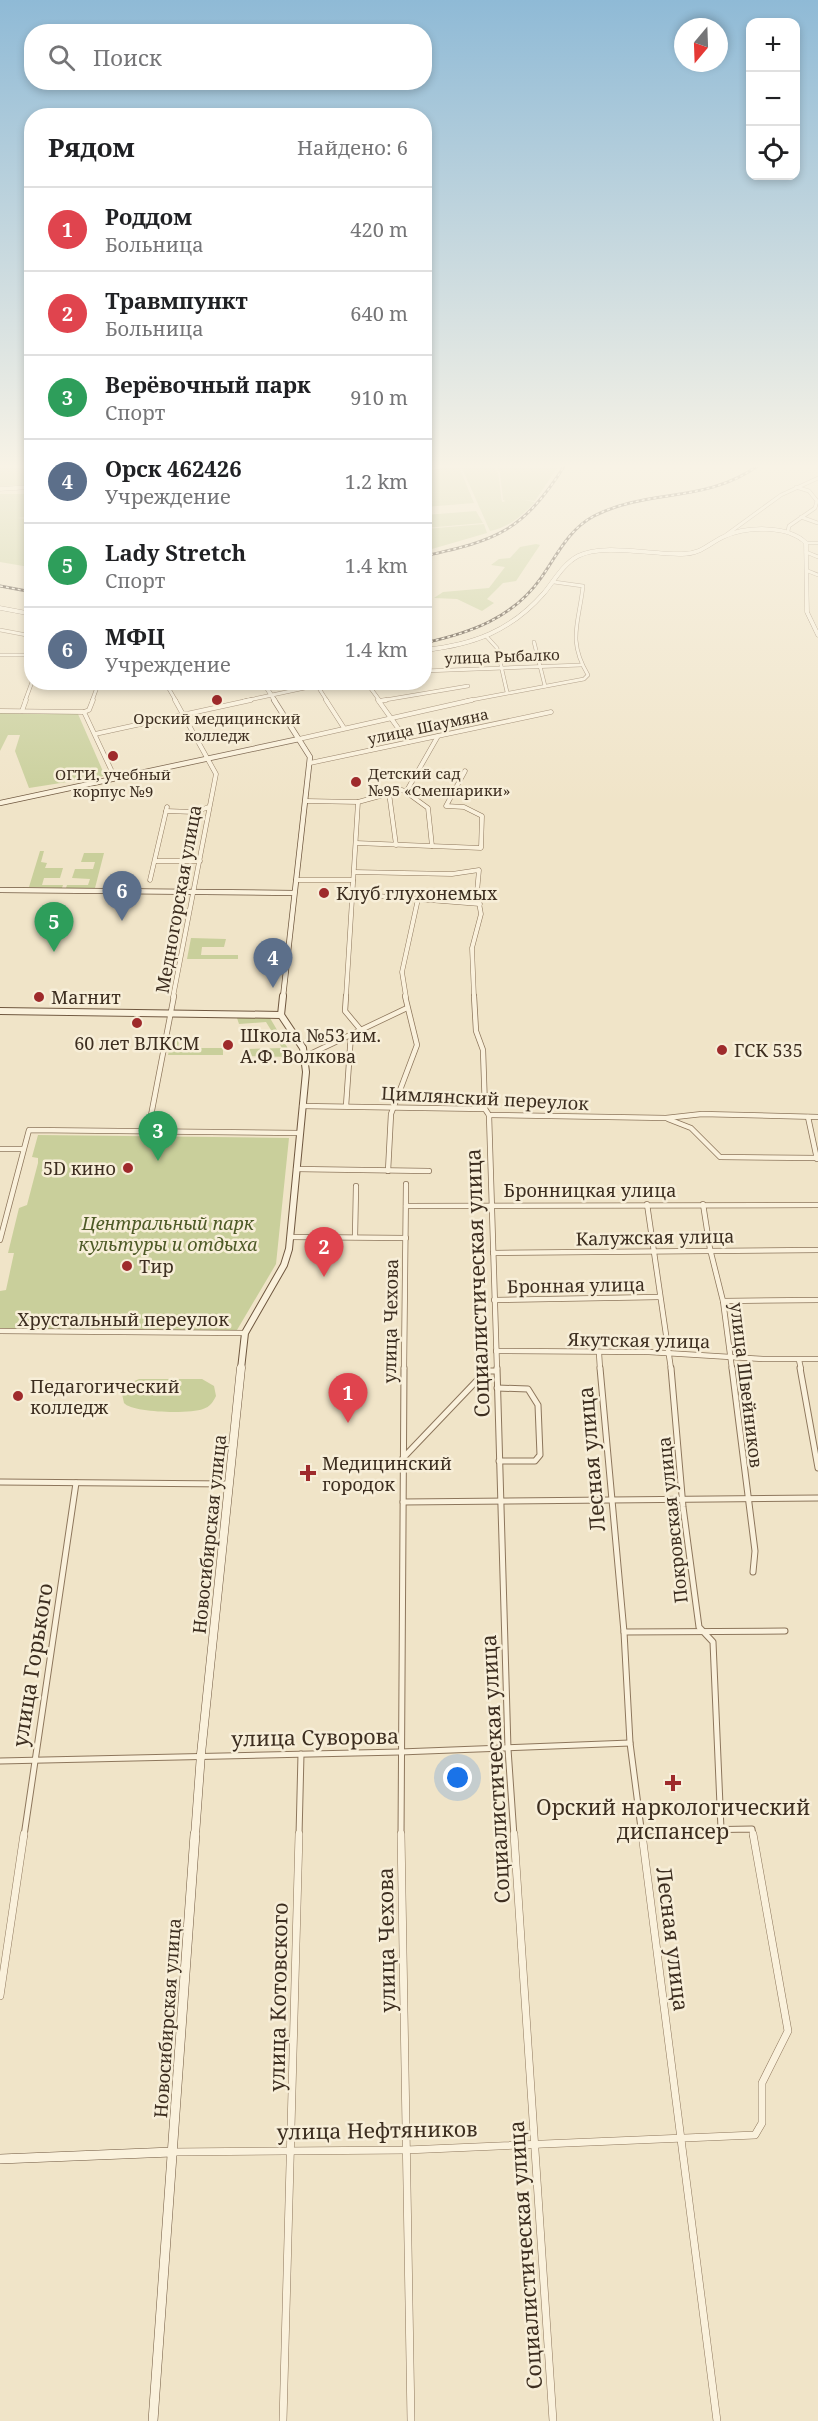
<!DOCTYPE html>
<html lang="ru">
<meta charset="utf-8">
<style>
body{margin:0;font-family:"Noto Serif",serif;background:#f6f6f6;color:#202124}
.controls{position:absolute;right:18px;top:18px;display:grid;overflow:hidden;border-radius:12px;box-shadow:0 3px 9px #0003}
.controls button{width:54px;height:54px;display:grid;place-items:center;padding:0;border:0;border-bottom:2px solid #e0e0e0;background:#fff;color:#202124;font:30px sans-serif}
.compass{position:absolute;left:674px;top:18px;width:54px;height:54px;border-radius:50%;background:#fff;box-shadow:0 3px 9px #0003;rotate:199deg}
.you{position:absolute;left:458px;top:1778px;width:21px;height:21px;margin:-15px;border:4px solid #fff;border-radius:50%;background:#1a73e8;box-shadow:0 0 0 9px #1a73e833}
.badge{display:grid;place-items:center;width:39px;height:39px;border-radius:50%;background:#9e2a2b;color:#fff;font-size:20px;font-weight:700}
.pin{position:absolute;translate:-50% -50px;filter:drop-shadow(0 2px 3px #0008)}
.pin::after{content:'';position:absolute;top:32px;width:21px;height:18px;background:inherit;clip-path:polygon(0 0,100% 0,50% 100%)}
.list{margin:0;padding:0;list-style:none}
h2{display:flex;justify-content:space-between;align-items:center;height:78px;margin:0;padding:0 24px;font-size:26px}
h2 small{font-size:20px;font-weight:400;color:#757577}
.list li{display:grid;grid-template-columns:39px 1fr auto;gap:18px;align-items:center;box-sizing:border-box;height:84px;padding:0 24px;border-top:2px solid #e0e0e0}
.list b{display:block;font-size:22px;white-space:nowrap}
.list p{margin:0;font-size:20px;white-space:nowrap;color:#757577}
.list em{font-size:20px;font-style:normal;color:#757577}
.icon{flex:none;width:33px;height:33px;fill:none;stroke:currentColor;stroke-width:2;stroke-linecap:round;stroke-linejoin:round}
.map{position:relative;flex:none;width:818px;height:2421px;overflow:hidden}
.search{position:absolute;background:#fff;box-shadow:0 3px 9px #0003;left:24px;top:24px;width:408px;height:66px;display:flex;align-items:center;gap:15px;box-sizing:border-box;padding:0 21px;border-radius:24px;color:#757577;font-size:22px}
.panel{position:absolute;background:#fff;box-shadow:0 3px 9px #0003;left:24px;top:108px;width:408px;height:582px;border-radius:24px}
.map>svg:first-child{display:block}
</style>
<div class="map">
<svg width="818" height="2421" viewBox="0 0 818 2421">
<rect width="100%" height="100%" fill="#f0e4c8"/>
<g fill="#c9cf9b">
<path d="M0 465H31V485L0 486Z"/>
<path d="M469 465H493L498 473 502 502 506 501 503 500 500 473 495 465H559L535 501 523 500 535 502C523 515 508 528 490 531L461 466Z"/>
<path d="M459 467 474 503 425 507V470Z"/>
<path d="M0 494H30L29 517 17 518 29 519V567L0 562Z"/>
<path d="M476 511 483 523 425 528V515Z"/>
<path d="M484 524 487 533 425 551V529Z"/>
<path d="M536 544 540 545 516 581 503 583 487 599 494 603 482 611 457 599 434 598 443 592 489 588 505 567 491 565 499 559 510 558 520 547Z"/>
<path d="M0 713 78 714 105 776 29 788 15 751 20 735H8L0 751Z"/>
<path d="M40 851H44L41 862 47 863 45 868H63L60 878H44L42 885H63L62 888 29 887Z"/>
<path d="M84 853H104L95 888H66L67 885H88L90 879 72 878 75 869H93L95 862H81Z"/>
<path d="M191 938 226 939 224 947H202L201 955H238V959H187Z"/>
<path d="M237 1018H270L293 1057 241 1056 246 1049 282 1048 266 1022 239 1024Z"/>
<path d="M172 1037 179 1041 178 1048H223V1055H168Z"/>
<path d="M38 1135 289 1138 276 1264 237 1330 0 1329V1291L6 1290 14 1253H8L19 1208 27 1205 38 1163V1158L32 1157Z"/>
<path d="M139 1379H202L214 1386 216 1396C213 1402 210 1407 203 1409 190 1414 132 1413 124 1403L122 1394 128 1384Z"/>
</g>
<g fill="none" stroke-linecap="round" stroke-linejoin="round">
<g stroke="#8d765c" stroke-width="4">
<g id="street-far4">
<path d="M424 470 453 465"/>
<path d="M801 517 818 523"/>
<path d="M788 531 789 526 815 508 817 501 809 491 796 487"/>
<path d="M726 535 781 495 818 478"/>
<path d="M806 543H818"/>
<path d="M806 552 818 557"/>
<path d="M808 571 818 575"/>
<path d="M0 630 32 636"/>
<path d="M487 637 497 648 507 692"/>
<path d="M534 642 545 686"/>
<path d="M0 655H32"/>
<path d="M424 671 581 665"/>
<path d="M165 682 176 701"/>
<path d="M315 682 327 701"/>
<path d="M366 682 380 701"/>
<path d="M168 687 191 682"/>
<path d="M25 701 32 682"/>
<path d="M92 701 99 682"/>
<path d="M244 701 333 682"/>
<path d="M379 701 468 686"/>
<path d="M466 701 584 679 588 675C567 640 579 623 583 586L554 582"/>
</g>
</g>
<g stroke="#8d765c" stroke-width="5">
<g id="street-far3">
<path d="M326 700 344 728"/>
<path d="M378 700 408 742"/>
<path d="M379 701 386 700"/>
<path d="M0 711 84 712 115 778"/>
<path d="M22 711 26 700"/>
<path d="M84 712 89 710 93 700"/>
<path d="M95 734 251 700"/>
<path d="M299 739 472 700"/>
<path d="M310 763 551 712"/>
<path d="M389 793 396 845"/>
<path d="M306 801 358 802 402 790 406 792"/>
<path d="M166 811 194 812 209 807"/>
<path d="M356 843 481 848 482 816 464 807 446 806 465 771"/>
<path d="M432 846 428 808 406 792 438 736"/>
<path d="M155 861H200"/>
<path d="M354 872 452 874 479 870 477 892 481 914 472 948 474 997"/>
<path d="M150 880 167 807"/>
<path d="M296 880H353"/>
<path d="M352 894 480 904"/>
<path d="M173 997 216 774 175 700"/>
<path d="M346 997 358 802"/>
<path d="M406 997 402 972 418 899"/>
</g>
</g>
<g stroke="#8d765c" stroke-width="6">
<g id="street-far2">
<path d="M346 996 345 1011 360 1029"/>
<path d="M474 996 476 1031 483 1050 485 1109"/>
<path d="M306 1056 407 1008"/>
<path d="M302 1106 485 1109 489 1115 666 1118 702 1114 818 1117"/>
<path d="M346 1106 351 1034"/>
<path d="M489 1115 497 1369"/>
<path d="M808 1117 817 1159"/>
<path d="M668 1119 691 1128 720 1157 818 1158"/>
<path d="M148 1131 174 996"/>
<path d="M0 1149H23"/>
<path d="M296 1169 429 1171"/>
<path d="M388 1171 391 1114 417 1045 405 996"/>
<path d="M647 1204 671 1369"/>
<path d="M703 1204 710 1249 723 1301 732 1369"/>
<path d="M406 1206 818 1205"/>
<path d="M290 1237 406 1238"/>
<path d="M355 1237 356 1186"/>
<path d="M0 1240 29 1130 299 1133"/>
<path d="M493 1253 818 1250"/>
<path d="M494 1300 659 1297"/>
<path d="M723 1301 818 1300"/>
<path d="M0 1331 245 1333"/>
<path d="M496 1351 649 1352 763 1359H818"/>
<path d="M599 1353 600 1369"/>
<path d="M799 1360 801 1369"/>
<path d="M404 1369 406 1184"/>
</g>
</g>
<g stroke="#8d765c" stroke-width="7">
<g id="street-far1">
<path d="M497 1368 508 1749 514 1836"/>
<path d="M600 1368 624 1632 630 1743 642 1836"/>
<path d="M671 1368 683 1507 699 1627 713 1642 721 1829"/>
<path d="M732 1368 755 1551 753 1572"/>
<path d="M800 1368 818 1468"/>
<path d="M497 1388 528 1389 538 1405 540 1455 535 1461H499"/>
<path d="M403 1458 486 1371H496"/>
<path d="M0 1482 229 1484"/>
<path d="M403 1502 818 1498"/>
<path d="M624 1632 785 1631"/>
<path d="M0 1761 400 1752 630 1743"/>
<path d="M642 1831 752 1829 753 1836"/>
<path d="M24 1836 76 1483"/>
<path d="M299 1836 301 1754"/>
<path d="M401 1836 404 1368"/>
</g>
</g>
<g stroke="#8d765c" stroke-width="8">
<g id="street">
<path d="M401 1834 411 2421"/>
<path d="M514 1834 553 2421"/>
<path d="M642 1834 717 2421"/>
<path d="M0 1996 24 1834"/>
<path d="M172 2152 406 2150 755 2135 762 2123V2083L788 2031 753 1834"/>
<path d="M283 2421 299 1834"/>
</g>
</g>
<g stroke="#6f573f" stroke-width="4.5">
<g id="secondary-far4">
<path d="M0 489 32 487"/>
<path d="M0 608 32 614"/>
<path d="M424 650C473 645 511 631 544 593 554 581 563 564 578 556 603 543 653 555 682 554 701 554 708 544 723 537 746 526 788 525 806 543L807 612 818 635"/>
<path d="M263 682 275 701"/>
</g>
</g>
<g stroke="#6f573f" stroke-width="6">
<g id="secondary-far3">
<path d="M274 700 310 757 283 997"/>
<path d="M0 803 299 739"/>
<path d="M0 890 294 893"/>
</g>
</g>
<g stroke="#6f573f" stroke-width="8">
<g id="secondary-far2">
<path d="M0 1011 281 1015"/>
<path d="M241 1369 245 1333 284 1265 289 1249 306 1072 303 1048 281 1015 283 996"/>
</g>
</g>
<g stroke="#6f573f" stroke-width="9">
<path id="secondary-far1" d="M195 1836 201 1754 241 1368"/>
</g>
<g stroke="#6f573f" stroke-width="10">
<g id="secondary">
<path d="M0 2159 172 2152"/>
<path d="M153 2421 195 1834"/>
</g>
</g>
<use href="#street-far4" stroke="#faf1dc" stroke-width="3"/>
<use href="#street-far3" stroke="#faf1dc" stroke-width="4"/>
<use href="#street-far2" stroke="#faf1dc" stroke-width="4.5"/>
<use href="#street-far1" stroke="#faf1dc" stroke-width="5"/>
<use href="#street" stroke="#faf1dc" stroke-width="7"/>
<use href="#secondary-far4" stroke="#faf1dc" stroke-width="4"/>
<use href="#secondary-far3" stroke="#faf1dc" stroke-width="4.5"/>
<use href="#secondary-far2" stroke="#faf1dc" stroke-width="6"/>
<use href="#secondary-far1" stroke="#faf1dc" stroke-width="8"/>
<use href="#secondary" stroke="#faf1dc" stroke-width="9"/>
<g stroke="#3d2e20" stroke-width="3">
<g id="rail">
<path d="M424 556C498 540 523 531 565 465"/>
<path d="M0 586 32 592"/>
<path d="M424 643C470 633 513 618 541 578 557 555 569 529 594 516 649 488 705 504 759 465"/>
</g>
</g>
<use href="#rail" stroke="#f7eed8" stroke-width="1.5" stroke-dasharray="3" stroke-linecap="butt"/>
</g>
<linearGradient id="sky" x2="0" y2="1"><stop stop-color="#8fbad6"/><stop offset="0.58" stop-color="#f8f3e6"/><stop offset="1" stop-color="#f8f3e6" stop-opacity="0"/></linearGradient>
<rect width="818" height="804" fill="url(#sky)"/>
<g fill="#9e2a2b" stroke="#f7eed8" stroke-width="2">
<circle cx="217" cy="700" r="6"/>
<circle cx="113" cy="756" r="6"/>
<circle cx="356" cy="782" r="6"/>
<circle cx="324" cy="893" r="6"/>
<circle cx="39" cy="997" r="6"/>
<circle cx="137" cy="1023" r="6"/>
<circle cx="228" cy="1045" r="6"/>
<circle cx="722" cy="1050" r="6"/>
<circle cx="128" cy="1168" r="6"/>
<circle cx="127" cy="1266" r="6"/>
<circle cx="18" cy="1396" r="6"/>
<path d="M305 1464h6v6h6v6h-6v6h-6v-6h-6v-6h6z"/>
<path d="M670 1774h6v6h6v6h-6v6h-6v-6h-6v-6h6z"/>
</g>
<g text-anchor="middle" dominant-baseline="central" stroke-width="5" stroke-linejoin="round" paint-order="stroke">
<g font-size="15" fill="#3d2e20" stroke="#f7eed8">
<text transform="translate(502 656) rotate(-2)">улица Рыбалко</text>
<text transform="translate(428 726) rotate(-12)">улица Шаумяна</text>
</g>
<g font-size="15" fill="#3d2e20" stroke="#f7eed8">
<text x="217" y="718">Орский медицинский<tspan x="217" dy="17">колледж</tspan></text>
<text x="368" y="773" text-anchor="start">Детский сад<tspan x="368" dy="17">№95 «Смешарики»</tspan></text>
<text x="113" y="774">ОГТИ, учебный<tspan x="113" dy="17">корпус №9</tspan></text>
</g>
<g font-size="18" fill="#3d2e20" stroke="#f7eed8" text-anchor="start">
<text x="336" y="893">Клуб глухонемых</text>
<text x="51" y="997">Магнит</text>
<text x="240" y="1035">Школа №53 им.<tspan x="240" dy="21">А.Ф. Волкова</tspan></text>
<text x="137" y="1043" text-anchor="middle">60 лет ВЛКСМ</text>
<text x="734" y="1050">ГСК 535</text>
<text x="116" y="1168" text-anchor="end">5D кино</text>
<text x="139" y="1266">Тир</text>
<text x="30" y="1386">Педагогический<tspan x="30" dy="21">колледж</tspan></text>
<text x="322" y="1463">Медицинский<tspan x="322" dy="21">городок</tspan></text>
</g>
<g font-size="18" fill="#3d2e20" stroke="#f7eed8">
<text transform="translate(178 899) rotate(-80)">Медногорская улица</text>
<text transform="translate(485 1098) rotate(3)">Цимлянский переулок</text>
<text x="590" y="1190">Бронницкая улица</text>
<text transform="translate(655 1237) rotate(-1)">Калужская улица</text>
<text transform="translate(576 1285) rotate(-1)">Бронная улица</text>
<text x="123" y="1319">Хрустальный переулок</text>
<text transform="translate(390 1321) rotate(-89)">улица Чехова</text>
<text transform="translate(639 1340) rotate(1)">Якутская улица</text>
<text transform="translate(747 1385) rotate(83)">улица Швейников</text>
<text transform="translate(672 1520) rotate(-96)">Покровская улица</text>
<text transform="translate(209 1534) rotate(-84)">Новосибирская улица</text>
<text transform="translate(167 2018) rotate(-86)">Новосибирская улица</text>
</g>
<g font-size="18" font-style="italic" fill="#4d5a26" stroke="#f7eed8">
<text x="168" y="1223">Центральный парк<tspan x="168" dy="21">культуры и отдыха</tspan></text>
</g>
<g font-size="21" fill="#3d2e20" stroke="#f7eed8">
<text transform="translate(477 1283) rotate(-92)">Социалистическая улица</text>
<text transform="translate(591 1459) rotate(-95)">Лесная улица</text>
<text transform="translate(32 1665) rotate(-81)">улица Горького</text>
<text transform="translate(315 1737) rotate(-1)">улица Суворова</text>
<text transform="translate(495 1769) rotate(-93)">Социалистическая улица</text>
<text transform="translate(673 1939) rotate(83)">Лесная улица</text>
<text transform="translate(386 1940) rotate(-91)">улица Чехова</text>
<text transform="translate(278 1997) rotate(-89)">улица Котовского</text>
<text transform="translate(377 2130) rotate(-1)">улица Нефтяников</text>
<text transform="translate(525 2255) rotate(-94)">Социалистическая улица</text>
</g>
<g font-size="21" fill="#3d2e20" stroke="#f7eed8">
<text x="673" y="1807">Орский наркологический<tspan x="673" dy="24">диспансер</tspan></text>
</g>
</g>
</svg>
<div class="controls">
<button>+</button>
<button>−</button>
<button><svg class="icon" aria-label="locate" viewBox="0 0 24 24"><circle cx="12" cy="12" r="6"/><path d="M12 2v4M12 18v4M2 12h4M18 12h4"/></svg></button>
</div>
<svg class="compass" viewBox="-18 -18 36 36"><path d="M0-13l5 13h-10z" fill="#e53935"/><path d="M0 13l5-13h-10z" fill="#757577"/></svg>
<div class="you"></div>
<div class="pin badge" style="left:348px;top:1423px;background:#e0444e">1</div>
<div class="pin badge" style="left:324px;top:1277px;background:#e0444e">2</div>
<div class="pin badge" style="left:158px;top:1161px;background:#2e9e5b">3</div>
<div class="pin badge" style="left:273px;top:988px;background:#5c6f8a">4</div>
<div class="pin badge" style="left:54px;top:952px;background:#2e9e5b">5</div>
<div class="pin badge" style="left:122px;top:921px;background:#5c6f8a">6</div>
<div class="search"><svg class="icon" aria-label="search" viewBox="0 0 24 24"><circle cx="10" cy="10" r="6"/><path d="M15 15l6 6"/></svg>Поиск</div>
<section class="panel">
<h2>Рядом<small>Найдено: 6</small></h2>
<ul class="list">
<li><span class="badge" style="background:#e0444e">1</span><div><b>Роддом</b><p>Больница</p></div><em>420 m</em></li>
<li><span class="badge" style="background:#e0444e">2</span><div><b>Травмпункт</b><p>Больница</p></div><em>640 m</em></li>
<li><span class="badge" style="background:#2e9e5b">3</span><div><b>Верёвочный парк</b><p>Спорт</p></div><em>910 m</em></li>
<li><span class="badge" style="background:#5c6f8a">4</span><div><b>Орск 462426</b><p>Учреждение</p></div><em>1.2 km</em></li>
<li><span class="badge" style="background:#2e9e5b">5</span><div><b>Lady Stretch</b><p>Спорт</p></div><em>1.4 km</em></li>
<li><span class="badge" style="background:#5c6f8a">6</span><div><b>МФЦ</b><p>Учреждение</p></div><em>1.4 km</em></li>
</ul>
</section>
</div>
